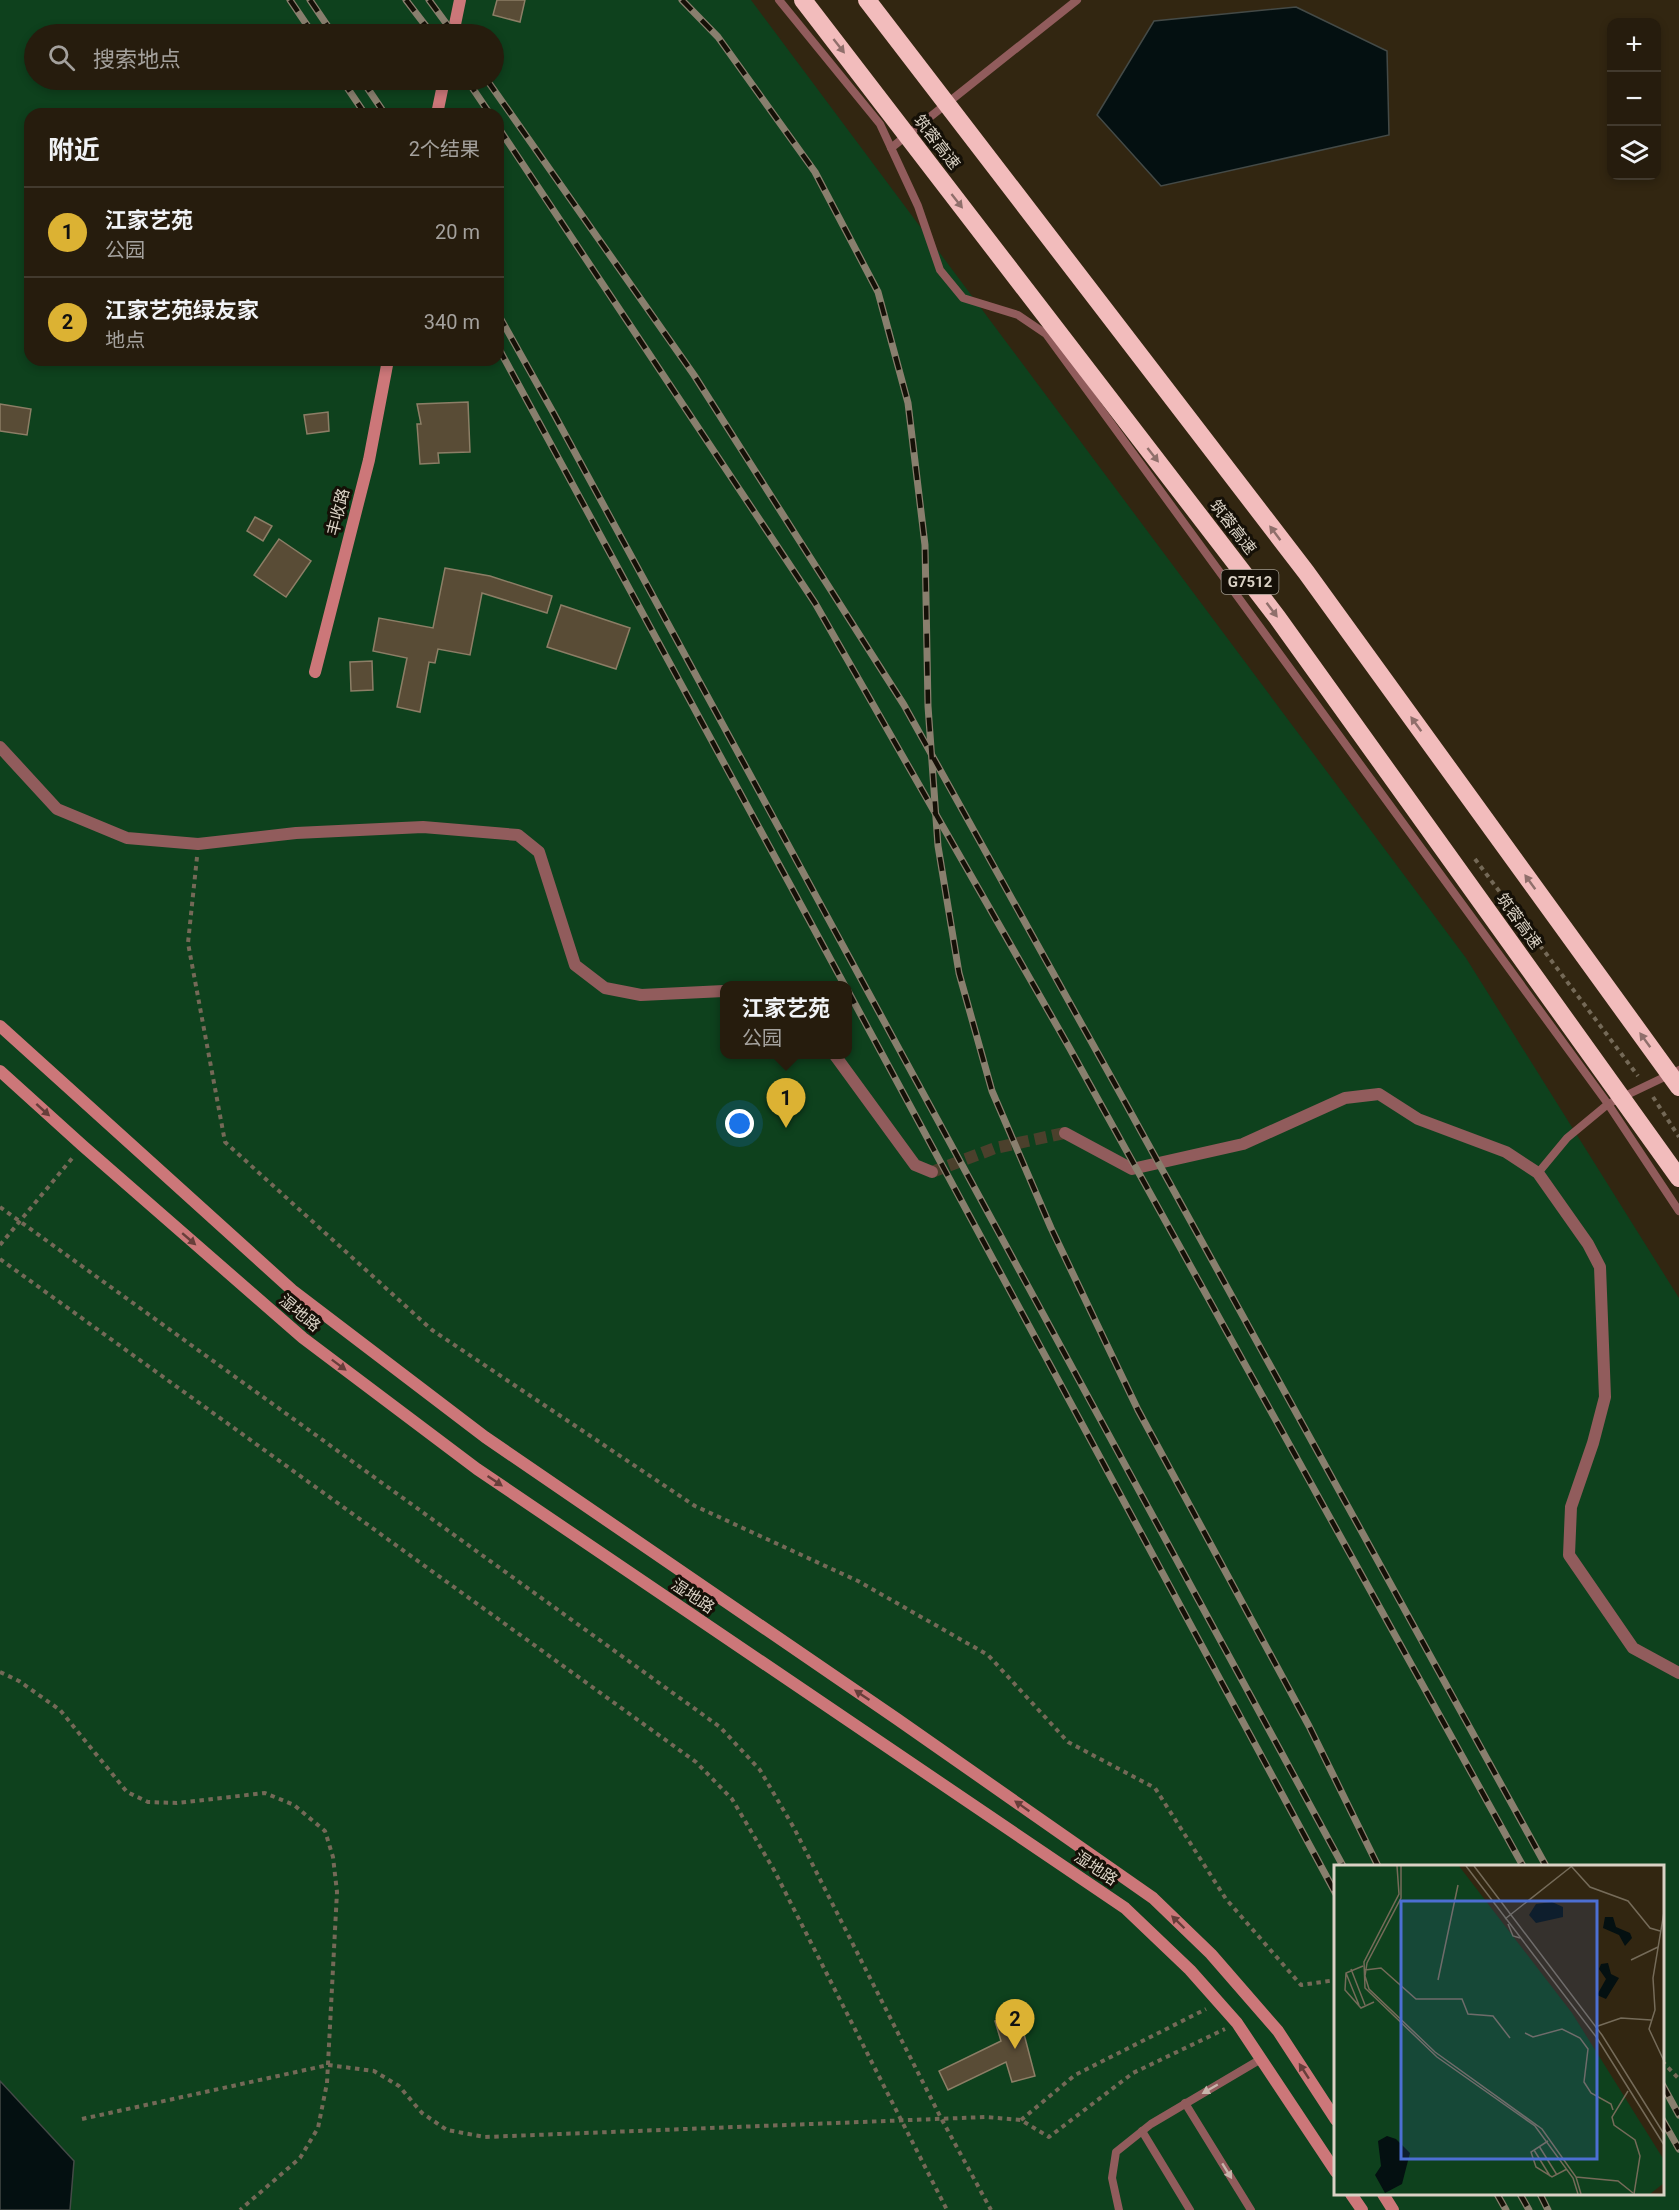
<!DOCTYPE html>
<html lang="zh">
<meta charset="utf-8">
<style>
body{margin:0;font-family:Roboto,"Noto Sans SC",sans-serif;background:#2e2516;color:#f1f3f6}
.controls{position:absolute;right:18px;top:18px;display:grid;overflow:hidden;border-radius:12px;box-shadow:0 3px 9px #0003}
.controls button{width:54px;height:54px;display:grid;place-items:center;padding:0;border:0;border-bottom:2px solid #423a2e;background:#261c0d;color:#f1f3f6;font:30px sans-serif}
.you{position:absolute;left:740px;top:1124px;width:21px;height:21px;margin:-15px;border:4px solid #fff;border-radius:50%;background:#1a73e8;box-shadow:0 0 0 9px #1a73e833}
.badge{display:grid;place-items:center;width:39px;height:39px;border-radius:50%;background:#dcb233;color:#111;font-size:20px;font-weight:700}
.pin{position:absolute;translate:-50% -50px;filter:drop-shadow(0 2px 3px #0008)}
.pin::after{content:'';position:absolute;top:32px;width:21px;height:18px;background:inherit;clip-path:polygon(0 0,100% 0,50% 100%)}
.popup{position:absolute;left:720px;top:981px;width:132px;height:78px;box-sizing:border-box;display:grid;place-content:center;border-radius:12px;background:#261c0d;filter:drop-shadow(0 2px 4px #0005);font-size:20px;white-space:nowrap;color:#a4a19d}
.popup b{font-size:22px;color:#f1f3f6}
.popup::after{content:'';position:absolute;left:50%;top:100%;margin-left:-12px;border:12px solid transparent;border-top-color:#261c0d}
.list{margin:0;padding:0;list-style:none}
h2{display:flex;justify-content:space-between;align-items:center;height:78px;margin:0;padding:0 24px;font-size:26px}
h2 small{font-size:20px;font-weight:400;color:#a4a19d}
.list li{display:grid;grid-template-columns:39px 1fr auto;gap:18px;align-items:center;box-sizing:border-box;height:90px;padding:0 24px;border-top:2px solid #423a2e}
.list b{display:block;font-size:22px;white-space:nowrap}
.list p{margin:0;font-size:20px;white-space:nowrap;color:#a4a19d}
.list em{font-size:20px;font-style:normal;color:#a4a19d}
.icon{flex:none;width:33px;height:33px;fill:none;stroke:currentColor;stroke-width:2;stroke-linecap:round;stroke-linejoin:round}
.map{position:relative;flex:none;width:1679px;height:2210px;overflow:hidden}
.search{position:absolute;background:#261c0d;box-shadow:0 3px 9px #0003;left:24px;top:24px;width:480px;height:66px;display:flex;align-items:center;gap:15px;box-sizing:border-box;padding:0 21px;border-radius:33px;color:#a4a19d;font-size:22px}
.panel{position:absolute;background:#261c0d;box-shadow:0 3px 9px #0003;left:24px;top:108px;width:480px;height:258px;border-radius:18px}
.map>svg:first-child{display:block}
</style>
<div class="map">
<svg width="1679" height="2210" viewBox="0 0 1679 2210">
<rect width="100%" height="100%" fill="#322611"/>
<path fill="#0e411d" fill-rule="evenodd" d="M0 0H751L1466 958 1679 1298V2210H0ZM34 34H494V80H34ZM30 114H498V360H30ZM724 986H848V1054H724ZM1336 1866H1662V2194H1336Z"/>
<g fill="#041011" stroke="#444a47" stroke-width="1.5">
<path d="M1296 7 1387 51 1389 135 1161 186 1097 115 1154 21Z"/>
<path d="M0 2081 74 2161 70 2210H0Z"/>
</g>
<g fill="#594c36" stroke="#8c7e66" stroke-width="1.5">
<path d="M497 0H525L520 22 493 15Z"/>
<path d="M468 402 470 452 438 453 439 463 420 464 417 424H421L417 404Z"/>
<path d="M0 404 31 409 27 435 0 431Z"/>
<path d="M328 412 329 431 307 434 304 415Z"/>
<path d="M255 517 272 526 263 541 247 531Z"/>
<path d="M279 539 311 561 286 597 254 575Z"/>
<path d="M445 568 490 576 552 596 547 613 482 593 470 655 438 649 435 663 429 662 420 712 397 707 407 658 373 651 379 618 433 628Z"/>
<path d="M561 605 630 628 616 669 547 647Z"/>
<path d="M372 661 373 690 351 691 350 662Z"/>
<path d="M1019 2015 1035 2076 1012 2082 1006 2062 948 2090 939 2071 1001 2041 995 2021Z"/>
</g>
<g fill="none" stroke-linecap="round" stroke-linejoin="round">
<path stroke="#4b402c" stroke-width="12" stroke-dasharray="12 6" stroke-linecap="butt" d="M932 1172 995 1148 1065 1133"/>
<g stroke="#746957" stroke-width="4" stroke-dasharray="4.5 4.5" stroke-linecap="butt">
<path d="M930 132 944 150"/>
<path d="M197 857 188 943 225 1142 432 1330 695 1506 858 1581 988 1655 1068 1742 1155 1788 1226 1899 1301 1985 1336 1980"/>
<path d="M1475 859 1638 1076"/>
<path d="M1653 1097 1679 1137"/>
<path d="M0 1207 720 1727 760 1770 794 1828 941 2118 991 2210"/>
<path d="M0 1245 74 1156"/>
<path d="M0 1259 696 1762 732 1799 774 1870 947 2210"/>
<path d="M0 1672 19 1681 60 1710 127 1792 148 1802 177 1803 265 1793 294 1805 325 1831 333 1857 337 1892 327 2083 318 2128 300 2158 240 2210"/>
<path d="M1662 2061 1679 2079"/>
<path d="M82 2119 328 2065 374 2071 399 2086 422 2113 447 2130 485 2137 986 2117 1021 2120 1049 2137 1133 2073 1225 2029"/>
<path d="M1021 2120 1075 2075 1206 2009"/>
</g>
<g stroke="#915c5c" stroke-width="8">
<path d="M779 0 880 124 918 206 940 270 963 298 1018 315 1046 334 1608 1104 1679 1211"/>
<path d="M891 148 1077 0"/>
<path d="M1538 1173 1567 1138 1608 1104 1679 1070"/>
<path d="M1185 2103 1251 2210"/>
<path d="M1142 2131 1190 2210"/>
<path d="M1119 2210 1112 2178 1116 2152 1151 2124 1261 2059"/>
</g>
<g stroke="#915c5c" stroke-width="12">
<path d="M0 747 57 809 127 838 198 844 296 833 423 827 518 835 539 852 575 965 605 988 641 995 724 991"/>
<path d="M834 1054 915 1165 932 1172"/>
<path d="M1065 1133 1132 1169 1243 1144 1345 1098 1379 1094 1418 1119 1506 1152 1538 1173 1588 1244 1600 1267 1605 1397 1593 1443 1571 1507 1569 1555 1633 1648 1679 1673"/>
</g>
<g stroke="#cc7779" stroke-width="12">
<path d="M453 34 460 0"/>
<path d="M437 114 444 80"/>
<path d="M315 672 369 460 388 360"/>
<path d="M0 1026 292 1290 485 1437 897 1719 1153 1898 1211 1954 1278 2031 1336 2120"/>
<path d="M0 1071 83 1146 303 1338 477 1469 1125 1908 1190 1970 1237 2023 1336 2172"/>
<path d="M1351 2194 1362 2210"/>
<path d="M1383 2194 1393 2210"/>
</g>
<g stroke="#897f6e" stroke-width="7">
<g id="rail">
<path d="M290 0 313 34"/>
<path d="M310 0 333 34"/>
<path d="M406 0 432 34"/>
<path d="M429 0 454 34"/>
<path d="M682 0 718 37 815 172 878 292 908 403 925 545 928 706 938 846 959 973 992 1091 1051 1228 1138 1410 1309 1726 1378 1866"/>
<path d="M342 80 365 114"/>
<path d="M362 80 385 114"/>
<path d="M467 80 490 114"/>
<path d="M487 80 694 375 904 705 1126 1104 1546 1866"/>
<path d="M498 127 815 603 1069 1047 1523 1866"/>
<path d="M498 314 554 414 1343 1866"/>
<path d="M498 347 845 986"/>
<path d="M848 991 1336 1894"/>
<path d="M1662 2084 1679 2115"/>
<path d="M1662 2119 1679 2149"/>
<path d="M1497 2194 1506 2210"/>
<path d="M1520 2194 1529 2210"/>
<path d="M1540 2194 1548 2210"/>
</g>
</g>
<use href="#rail" stroke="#151007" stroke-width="4.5" stroke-dasharray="14" stroke-linecap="butt"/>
<g stroke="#f2bcbc" stroke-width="18">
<path d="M803 0 1277 617 1679 1178"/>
<path d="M867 0 1306 572 1679 1087"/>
</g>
</g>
<defs><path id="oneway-solid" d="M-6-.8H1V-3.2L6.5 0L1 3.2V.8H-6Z" transform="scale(1.5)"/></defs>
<g fill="#8f6f6b">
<use href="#oneway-solid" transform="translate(839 46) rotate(52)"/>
<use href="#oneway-solid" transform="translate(957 201) rotate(52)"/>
<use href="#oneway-solid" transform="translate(1153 455) rotate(52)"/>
<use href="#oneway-solid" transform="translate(1275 533) rotate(-127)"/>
<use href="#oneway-solid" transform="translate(1272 610) rotate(53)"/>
<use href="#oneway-solid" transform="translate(1416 724) rotate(-126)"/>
<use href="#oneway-solid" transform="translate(1530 882) rotate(-126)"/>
<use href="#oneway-solid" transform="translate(1645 1040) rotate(-126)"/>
</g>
<g fill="#673e3a">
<use href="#oneway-solid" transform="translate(43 1110) rotate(42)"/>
<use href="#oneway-solid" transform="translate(189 1239) rotate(41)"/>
<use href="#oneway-solid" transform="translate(339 1365) rotate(37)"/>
<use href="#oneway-solid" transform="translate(495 1481) rotate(34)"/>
<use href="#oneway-solid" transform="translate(862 1695) rotate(-146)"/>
<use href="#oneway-solid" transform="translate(1022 1806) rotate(-145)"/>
<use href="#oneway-solid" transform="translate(1178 1922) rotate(-136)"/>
<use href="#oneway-solid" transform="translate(1304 2071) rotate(-123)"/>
</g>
<g fill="#c8b4ab">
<use href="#oneway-solid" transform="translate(1210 2089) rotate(150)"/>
<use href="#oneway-solid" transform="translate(1227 2171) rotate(58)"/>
</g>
<g text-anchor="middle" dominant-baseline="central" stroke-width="6" stroke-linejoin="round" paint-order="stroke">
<rect fill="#151007" stroke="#9f988c" stroke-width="1.5" x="1221.5" y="570" width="57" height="24" rx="4.5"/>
<g font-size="15" font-weight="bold" fill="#dad2c5">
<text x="1250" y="582">G7512</text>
</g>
<g font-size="16" fill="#dad2c5" stroke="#151007">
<text transform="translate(937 142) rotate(52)">筑蓉高速</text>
<text transform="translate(338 512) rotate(-76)">丰收路</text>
<text transform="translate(1233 527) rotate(52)">筑蓉高速</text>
<text transform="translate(1519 921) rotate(54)">筑蓉高速</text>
<text transform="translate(300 1313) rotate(40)">湿地路</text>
<text transform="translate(693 1596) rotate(34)">湿地路</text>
<text transform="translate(1096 1868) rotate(34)">湿地路</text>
</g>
</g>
<g transform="translate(1334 1865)">
<rect width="330" height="330" fill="#322611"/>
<path d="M0 1H125L238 148 330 295V318L316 329H0Z" fill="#0e411d"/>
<path d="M218 37 229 42V52L202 58 195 50 202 39ZM271 52H279L282 62 296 68 298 73 291 81 285 70 269 63ZM274 98 277 109 285 113 272 134 263 130 272 114 265 104 267 99ZM53 271 62 274 76 288 68 319 51 328 41 310 47 301 44 276Z" fill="#041011"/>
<path fill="none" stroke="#756b59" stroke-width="1.5" d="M63 1 65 29 30 97 31 123 103 192 201 261 239 313 244 329M67 1V33L33 98 31 111 35 124 101 187 208 264 242 312 247 329M132 1 263 173 330 280M140 1 268 170 330 269M237 1 256 22 294 36 316 63 326 66M330 47 319 113 321 145 315 164 330 196M171 54 238 1M174 59 179 71 186 73M297 95 324 82M29 101 12 108 11 125 27 143 40 137M17 104 31 140M31 105 47 103 82 134H128L134 149 159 151 176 173M12 108 25 140M104 115 124 20M261 162 287 153 317 155M191 168 199 172 228 164 246 173 254 184 250 217 257 228 277 239 279 245M294 226 278 252 280 260 301 275 306 291 300 329M214 276 197 287 202 302 218 312 233 304M205 281 223 310M200 285 216 311M242 312 284 316 299 328"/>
<path fill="#4c6fd3" fill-opacity="0.15" stroke="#4c6fd3" stroke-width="3" d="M67 36H263V294H67Z"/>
<rect width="330" height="330" fill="none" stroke="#dad2c5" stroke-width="3"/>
</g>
</svg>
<div class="controls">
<button>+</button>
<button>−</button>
<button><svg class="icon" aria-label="layers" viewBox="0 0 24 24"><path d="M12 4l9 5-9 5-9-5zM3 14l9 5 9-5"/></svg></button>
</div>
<div class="you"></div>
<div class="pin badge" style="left:786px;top:1128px">1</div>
<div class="popup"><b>江家艺苑</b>公园</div>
<div class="pin badge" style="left:1015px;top:2049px">2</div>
<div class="search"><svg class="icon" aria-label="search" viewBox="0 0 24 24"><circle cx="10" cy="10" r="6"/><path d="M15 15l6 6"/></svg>搜索地点</div>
<section class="panel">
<h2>附近<small>2个结果</small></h2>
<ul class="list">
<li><span class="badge">1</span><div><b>江家艺苑</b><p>公园</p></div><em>20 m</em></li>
<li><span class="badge">2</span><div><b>江家艺苑绿友家</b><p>地点</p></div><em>340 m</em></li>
</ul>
</section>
</div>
